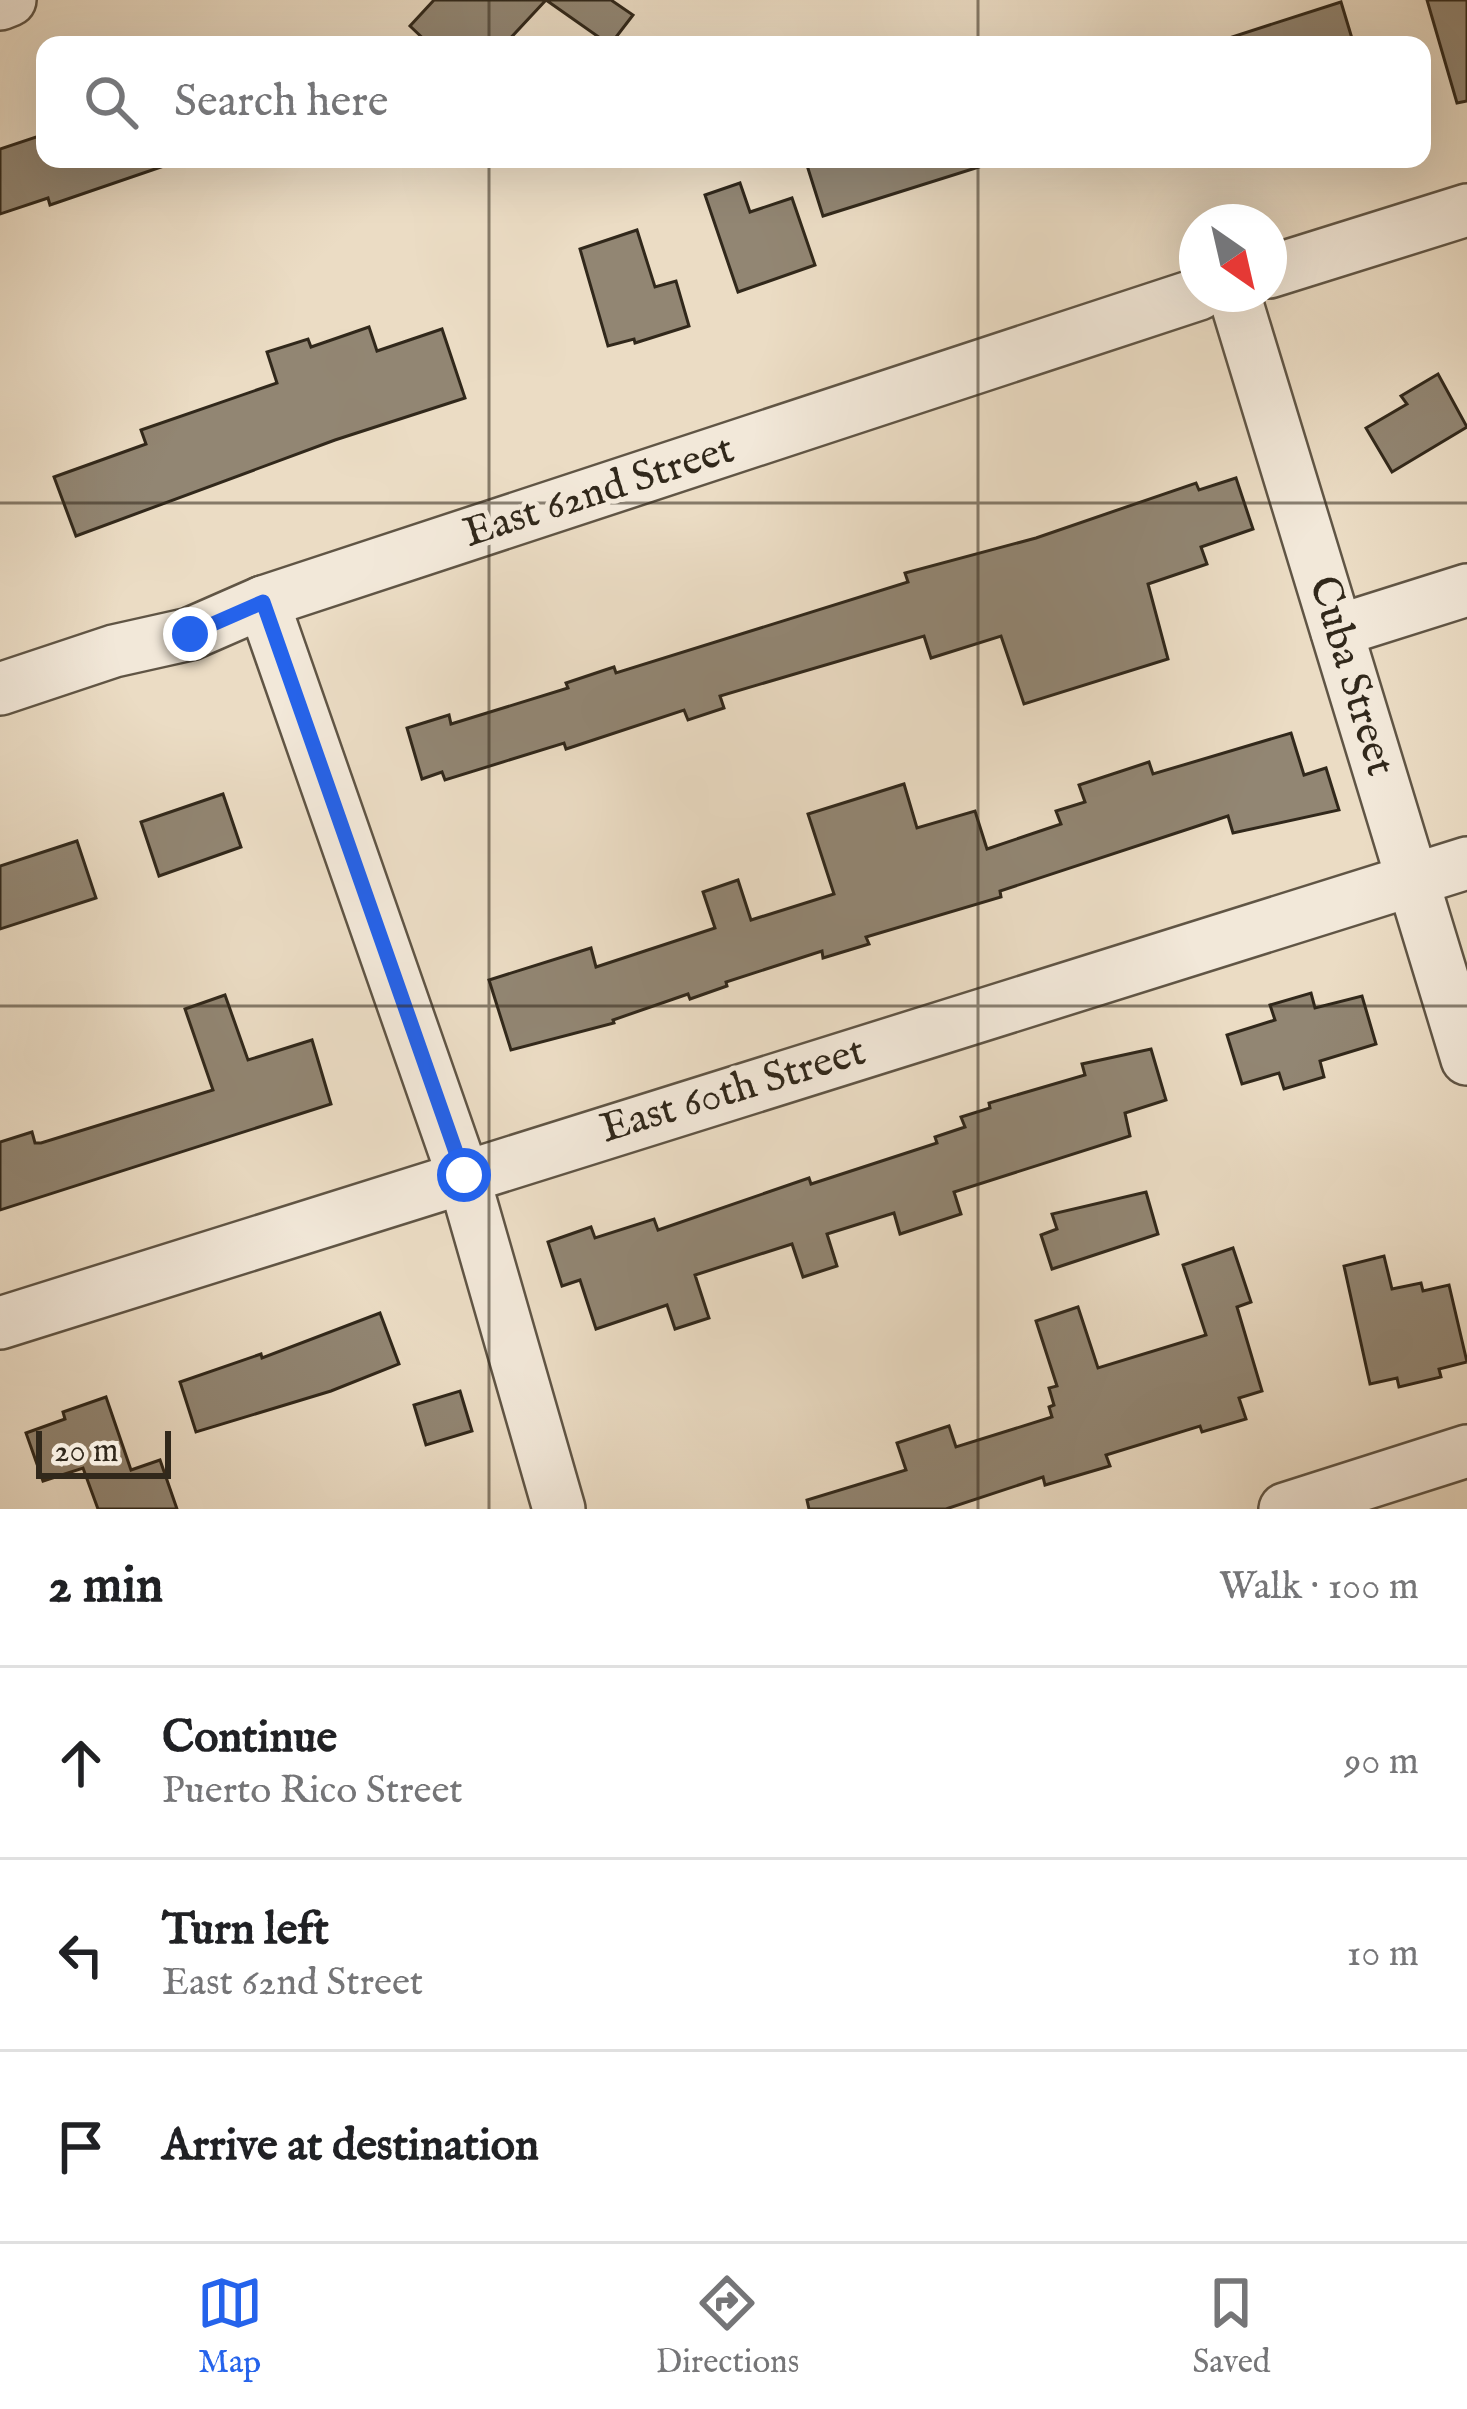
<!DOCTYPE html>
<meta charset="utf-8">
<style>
body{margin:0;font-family:"IM FELL English",serif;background:#f2f2f2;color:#202124}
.compass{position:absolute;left:1179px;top:204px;width:108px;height:108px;border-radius:50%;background:#fff;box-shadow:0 12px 48px #0002;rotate:146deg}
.scale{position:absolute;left:36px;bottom:30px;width:135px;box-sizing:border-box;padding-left:12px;border:6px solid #31281b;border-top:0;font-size:33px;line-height:42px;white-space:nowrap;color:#31281b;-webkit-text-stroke:9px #f2e8d9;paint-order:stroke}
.stop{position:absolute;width:36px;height:36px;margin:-27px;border:9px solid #2563eb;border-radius:50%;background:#fff}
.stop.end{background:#2563eb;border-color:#fff;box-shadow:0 3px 12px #0008}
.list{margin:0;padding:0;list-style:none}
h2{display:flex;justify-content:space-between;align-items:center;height:156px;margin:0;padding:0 48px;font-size:51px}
h2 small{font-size:39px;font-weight:400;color:#757577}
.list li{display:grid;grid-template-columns:78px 1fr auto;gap:36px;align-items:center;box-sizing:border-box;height:192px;padding:0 48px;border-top:3px solid #e0e0e0}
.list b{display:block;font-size:45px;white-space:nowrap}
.list p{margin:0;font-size:39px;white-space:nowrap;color:#757577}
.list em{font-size:39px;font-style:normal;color:#757577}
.icon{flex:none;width:66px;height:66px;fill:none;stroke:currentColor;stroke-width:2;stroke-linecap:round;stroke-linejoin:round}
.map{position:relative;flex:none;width:1467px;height:1509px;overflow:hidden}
.search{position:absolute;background:#fff;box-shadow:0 12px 48px #0002;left:36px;right:36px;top:36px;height:132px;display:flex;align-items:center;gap:30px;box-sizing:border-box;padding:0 42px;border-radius:24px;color:#757577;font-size:45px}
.sheet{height:732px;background:#fff}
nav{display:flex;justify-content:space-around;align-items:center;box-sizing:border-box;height:168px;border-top:3px solid #e0e0e0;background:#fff;font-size:33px;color:#757577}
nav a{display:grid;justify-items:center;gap:6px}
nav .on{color:#2563eb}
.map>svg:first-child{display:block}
</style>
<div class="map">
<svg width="1467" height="1509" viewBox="0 0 1467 1509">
<rect width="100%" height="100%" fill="#ebdcc4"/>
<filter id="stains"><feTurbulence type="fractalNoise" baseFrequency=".00167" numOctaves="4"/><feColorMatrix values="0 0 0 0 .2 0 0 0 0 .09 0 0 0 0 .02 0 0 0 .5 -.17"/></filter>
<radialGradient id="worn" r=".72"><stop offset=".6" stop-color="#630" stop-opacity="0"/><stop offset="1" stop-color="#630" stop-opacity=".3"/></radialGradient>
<g fill="#928673" stroke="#31281b" stroke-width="3">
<path d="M434 0H611L633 15 610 45 546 0 504 45H430L410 26Z"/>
<path d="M1427 0H1467V101L1457 103Z"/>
<path d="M1341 2 1354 45H1233L1232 37Z"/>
<path d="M45 134V159H166L167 165 50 205 48 198 0 214V149Z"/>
<path d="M805 159H977L979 167 823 216Z"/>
<path d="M740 183 750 212 792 198 815 265 738 292 705 195Z"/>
<path d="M637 230 655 287 676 281 689 326 635 343 634 339 608 346 580 249Z"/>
<path d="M369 327 377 351 442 329 465 398 335 440 76 536 54 477 146 444 141 430 277 383 267 352 308 339 311 347Z"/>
<path d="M1438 374 1467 427 1392 472 1366 428 1407 404 1401 396Z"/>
<path d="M1236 478 1253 529 1201 547 1207 564 1148 584 1168 659 1024 704 1001 636 931 658 924 636 720 696 724 708 688 720 684 710 566 749 564 743 445 780 442 772 422 779 407 728 449 715 451 724 568 688 566 683 614 667 616 673 908 582 905 573 1036 538 1196 483 1199 490Z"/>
<path d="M1291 733 1304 775 1326 768 1339 810 1233 833 1228 816 1000 891 1001 897 866 937 869 944 823 958 822 951 726 982 727 986 690 999 688 994 613 1020 614 1023 511 1050 489 980 591 948 596 967 715 928 703 892 738 880 751 920 834 894 808 814 904 784 917 828 975 811 987 849 1061 824 1056 811 1085 802 1079 785 1149 762 1153 774Z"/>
<path d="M223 794 241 847 159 876 141 822Z"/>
<path d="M77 841 96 898 0 929V866Z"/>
<path d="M1311 993 1315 1008 1362 996 1376 1044 1320 1061 1324 1077 1284 1089 1279 1073 1242 1084 1227 1035 1275 1020 1270 1005Z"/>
<path d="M225 995 248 1060 312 1040 331 1104 0 1210V1142L32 1132 35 1143H41L213 1090 185 1009Z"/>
<path d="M1151 1049 1166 1100 1125 1113 1130 1136 954 1192 961 1214 900 1234 894 1213 827 1234 837 1266 803 1277 792 1244 695 1275 709 1318 675 1329 667 1305 596 1329 580 1280 562 1286 548 1242 591 1227 595 1238 654 1219 658 1230 809 1178 811 1184 937 1143 935 1137 965 1127 961 1117 990 1108 989 1103 1085 1075 1082 1064Z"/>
<path d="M1146 1192 1158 1234 1052 1269 1041 1235 1057 1229 1052 1214Z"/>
<path d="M1233 1248 1251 1302 1237 1307 1262 1391 1239 1398 1246 1419 1202 1432 1200 1426 1106 1455 1110 1466 1045 1485 1043 1477 946 1509H809L807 1500 906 1470 897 1443 949 1426 956 1447 1052 1417 1049 1407 1054 1405 1049 1388 1057 1386 1036 1321 1078 1307 1098 1368 1206 1335 1183 1265Z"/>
<path d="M1384 1256 1392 1289 1421 1283 1423 1291 1449 1285 1467 1362 1439 1369 1441 1377 1399 1387 1397 1378 1370 1384 1344 1266Z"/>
<path d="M380 1313 399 1364 331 1391 196 1432 180 1382 261 1354 262 1358Z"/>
<path d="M460 1391 472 1431 426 1445 414 1405Z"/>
<path d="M106 1397 131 1470 160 1460 177 1509H98L83 1468 43 1481 26 1433 65 1419 63 1412Z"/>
</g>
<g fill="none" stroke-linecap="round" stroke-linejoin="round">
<g stroke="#605545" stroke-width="56">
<g id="street">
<path d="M0 4 10 0"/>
<path d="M1269 272 1467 210"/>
<path d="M1234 294 1467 1059"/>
<path d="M263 602 463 1175 559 1509"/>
<path d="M1337 631 1467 590"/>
<path d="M0 689 114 651 190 634 263 602 1199 294"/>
<path d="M0 1323 1467 863"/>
<path d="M1285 1509 1467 1451"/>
</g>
</g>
<use href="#street" stroke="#f2e8d9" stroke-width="51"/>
</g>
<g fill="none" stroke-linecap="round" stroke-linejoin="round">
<path stroke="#2563eb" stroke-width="15" d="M190 634 263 602 464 1175"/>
</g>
<path fill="none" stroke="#31281b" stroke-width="3" stroke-opacity="0.55" d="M489 0V45M978 0V45M489 159V1509M978 159V1509M0 503H1467M0 1006H1467"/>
<g text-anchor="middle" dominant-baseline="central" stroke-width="10" stroke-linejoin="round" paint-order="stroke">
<g font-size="42" fill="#31281b" stroke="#f2e8d9">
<text transform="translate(599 492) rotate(-18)">East 62nd Street</text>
<text transform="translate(1351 676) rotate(73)">Cuba Street</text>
<text transform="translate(733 1091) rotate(-17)">East 60th Street</text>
</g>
</g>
<rect width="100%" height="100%" filter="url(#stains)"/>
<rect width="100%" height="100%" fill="url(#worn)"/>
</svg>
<svg class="compass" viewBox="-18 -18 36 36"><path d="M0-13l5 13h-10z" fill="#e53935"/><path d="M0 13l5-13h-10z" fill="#757577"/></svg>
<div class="scale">20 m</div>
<div class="stop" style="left:464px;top:1175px"></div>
<div class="stop end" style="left:190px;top:634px"></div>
<div class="search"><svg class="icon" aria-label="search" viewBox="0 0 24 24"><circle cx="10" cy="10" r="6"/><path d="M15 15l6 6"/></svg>Search here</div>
</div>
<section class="sheet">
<h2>2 min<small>Walk · 100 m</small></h2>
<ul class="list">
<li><svg class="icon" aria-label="ahead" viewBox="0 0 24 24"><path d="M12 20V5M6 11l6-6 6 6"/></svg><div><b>Continue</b><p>Puerto Rico Street</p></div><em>90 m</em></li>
<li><svg class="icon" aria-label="left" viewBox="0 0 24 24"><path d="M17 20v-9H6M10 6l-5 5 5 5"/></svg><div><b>Turn left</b><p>East 62nd Street</p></div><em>10 m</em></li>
<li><svg class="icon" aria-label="arrive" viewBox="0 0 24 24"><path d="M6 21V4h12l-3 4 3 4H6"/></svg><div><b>Arrive at destination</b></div></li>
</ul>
</section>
<nav>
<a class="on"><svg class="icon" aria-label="map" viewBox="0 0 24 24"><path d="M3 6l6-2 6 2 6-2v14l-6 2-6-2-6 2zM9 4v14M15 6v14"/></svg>Map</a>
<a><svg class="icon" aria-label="directions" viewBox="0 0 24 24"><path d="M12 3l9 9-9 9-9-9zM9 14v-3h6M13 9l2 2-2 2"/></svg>Directions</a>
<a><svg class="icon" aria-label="saved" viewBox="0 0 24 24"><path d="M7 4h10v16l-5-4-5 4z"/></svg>Saved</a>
</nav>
